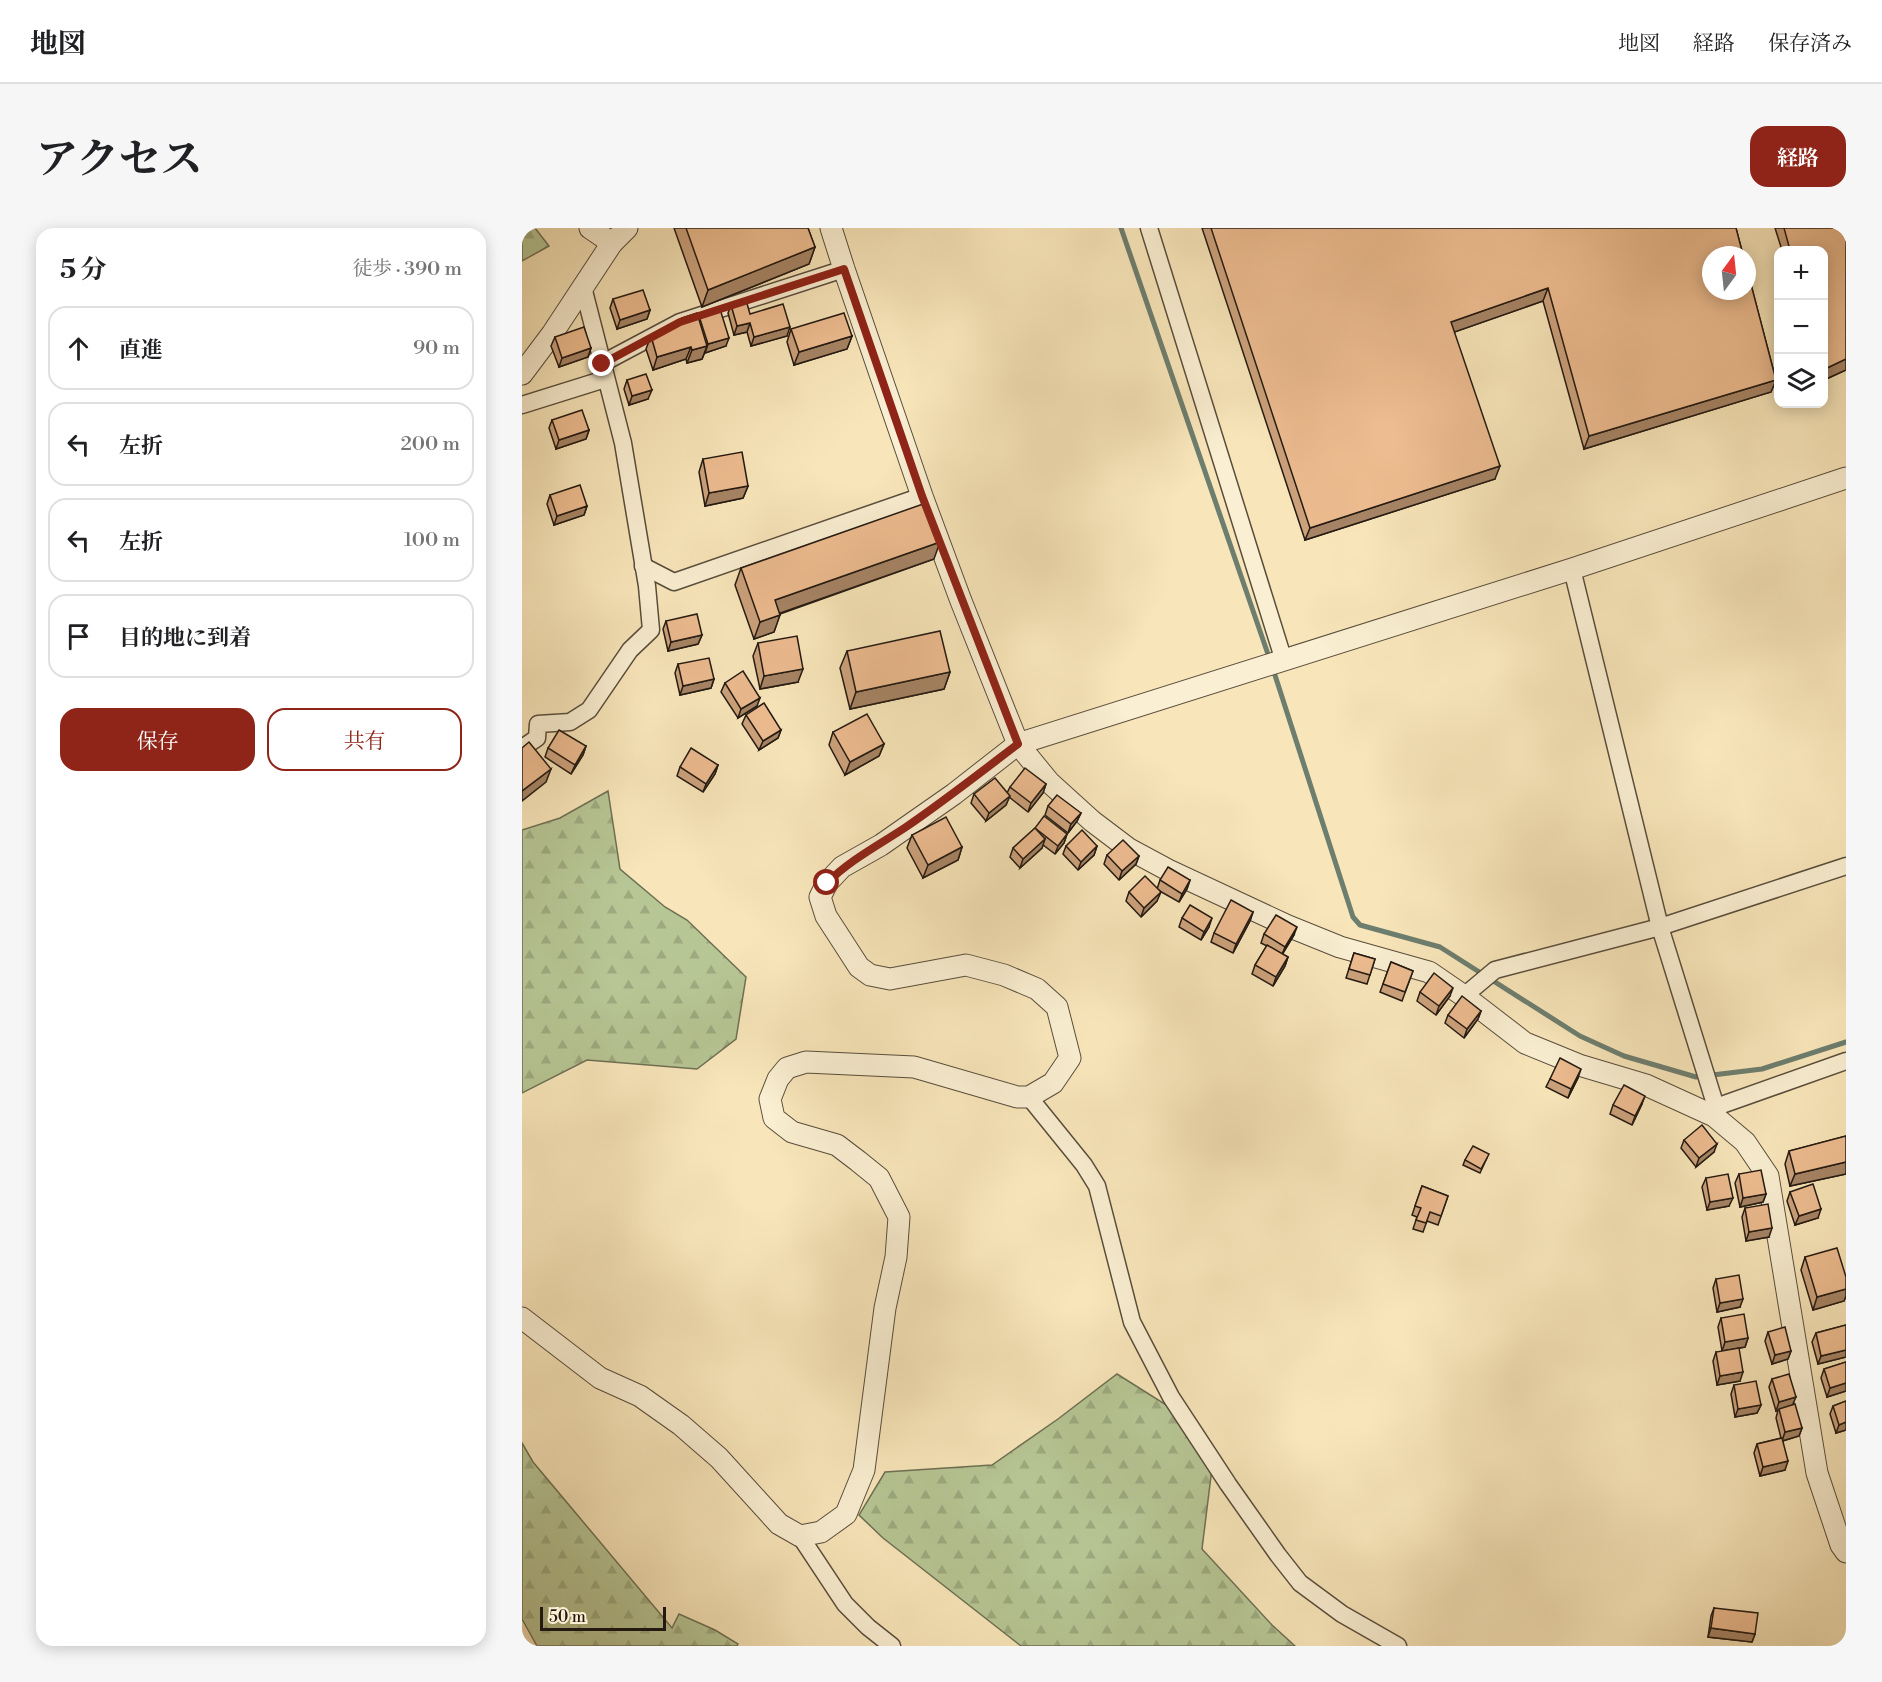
<!DOCTYPE html>
<html lang="ja">
<meta charset="utf-8">
<style>
body{margin:0;font-family:"Libre Bodoni","Noto Serif JP",serif;background:#f6f6f6;color:#202124}
.controls{position:absolute;right:18px;top:18px;display:grid;overflow:hidden;border-radius:12px;box-shadow:0 3px 15px #0003}
.controls button{width:54px;height:54px;display:grid;place-items:center;padding:0;border:0;border-bottom:2px solid #e0e0e0;background:#fff;color:#202124;font:30px sans-serif}
.compass{position:absolute;left:1180px;top:18px;width:54px;height:54px;border-radius:50%;background:#fff;box-shadow:0 3px 15px #0003;rotate:15deg}
.scale{position:absolute;left:18px;bottom:15px;width:126px;box-sizing:border-box;padding-left:6px;border:3px solid #241a12;border-top:0;font-size:16px;line-height:21px;white-space:nowrap;color:#241a12;-webkit-text-stroke:4px #faefd2;paint-order:stroke}
.stop{position:absolute;width:18px;height:18px;margin:-14px;border:4px solid #8f2418;border-radius:50%;background:#fff}
.stop.end{background:#8f2418;border-color:#fff;box-shadow:0 2px 6px #0008}
.list{margin:0;padding:0;list-style:none}
h2{display:flex;justify-content:space-between;align-items:center;height:78px;margin:0;padding:0 24px;font-size:26px}
h2 small{font-size:20px;font-weight:400;color:#757577}
.list li{display:grid;grid-template-columns:39px 1fr auto;gap:18px;align-items:center;box-sizing:border-box;height:84px;margin:0 12px 12px;padding:0 12px;border:2px solid #e0e0e0;border-radius:18px}
.list b{display:block;font-size:22px;white-space:nowrap}
.list em{font-size:20px;font-style:normal;color:#757577}
.actions{display:flex;gap:12px;padding:18px 24px}
.actions a{flex:1;padding:14px 0;border:2px solid #8f2418;border-radius:18px;text-align:center;font-size:21px;color:#8f2418}
.actions .main{background:#8f2418;color:#fff}
.icon{flex:none;width:33px;height:33px;fill:none;stroke:currentColor;stroke-width:2;stroke-linecap:round;stroke-linejoin:round}
.map{position:relative;flex:none;width:1324px;height:1418px;overflow:hidden;border-radius:18px}
header{display:flex;align-items:center;gap:36px;box-sizing:border-box;height:84px;padding:0 30px;background:#fff;border-bottom:2px solid #e0e0e0}
header strong{font-size:28px}
nav{display:flex;gap:33px;margin-inline-start:auto;font-size:21px}
.intro{display:flex;align-items:center;justify-content:space-between;box-sizing:border-box;height:144px;padding:0 36px}
h1{margin:0;font-size:42px}
.button{padding:15px 27px;border-radius:18px;background:#8f2418;color:#fff;font-size:21px;font-weight:700}
main{display:flex;gap:36px;padding:0 36px}
aside{flex:1;background:#fff;border-radius:18px;box-shadow:0 3px 15px #0003}
.map>svg:first-child{display:block}
</style>
<header>
<strong>地図</strong>
<nav><a>地図</a><a>経路</a><a>保存済み</a></nav>
</header>
<div class="intro"><h1>アクセス</h1><a class="button">経路</a></div>
<main>
<aside>
<h2>5 分<small>徒歩 · 390 m</small></h2>
<ul class="list">
<li><svg class="icon" aria-label="ahead" viewBox="0 0 24 24"><path d="M12 20V5M6 11l6-6 6 6"/></svg><div><b>直進</b></div><em>90 m</em></li>
<li><svg class="icon" aria-label="left" viewBox="0 0 24 24"><path d="M17 20v-9H6M10 6l-5 5 5 5"/></svg><div><b>左折</b></div><em>200 m</em></li>
<li><svg class="icon" aria-label="left" viewBox="0 0 24 24"><path d="M17 20v-9H6M10 6l-5 5 5 5"/></svg><div><b>左折</b></div><em>100 m</em></li>
<li><svg class="icon" aria-label="arrive" viewBox="0 0 24 24"><path d="M6 21V4h12l-3 4 3 4H6"/></svg><div><b>目的地に到着</b></div></li>
</ul>
<div class="actions"><a class="main">保存</a><a>共有</a></div>
</aside>
<div class="map">
<svg width="1324" height="1418" viewBox="0 0 1324 1418">
<defs>
<pattern id="forest-firs" width="22" height="20" patternUnits="userSpaceOnUse" patternTransform="scale(1.5)"><rect width="22" height="20" fill="#b7c695"/><path d="M5 1l3.5 6h-7zM16 11l3.5 6h-7z" fill="#9daa7f"/></pattern>
</defs>
<rect width="100%" height="100%" fill="#f8e6ba"/>
<filter id="stains"><feTurbulence type="fractalNoise" baseFrequency=".00333" numOctaves="4"/><feColorMatrix values="0 0 0 0 .2 0 0 0 0 .09 0 0 0 0 .02 0 0 0 .5 -.17"/></filter>
<radialGradient id="worn" r=".72"><stop offset=".6" stop-color="#630" stop-opacity="0"/><stop offset="1" stop-color="#630" stop-opacity=".3"/></radialGradient>
<g fill="url(#forest-firs)" stroke="#6e7054" stroke-width="1.5">
<path d="M0 0H13L27 18 0 33Z"/>
<path d="M86 563 98 641 143 679 165 692 224 749 214 811 175 841 65 832 0 865V602L38 590Z"/>
<path d="M595 1146 646 1178 691 1232 680 1321 750 1397 773 1418H499L361 1310 337 1287 363 1244 470 1237 536 1191Z"/>
<path d="M0 1215 11 1234 150 1400 157 1386 193 1402 216 1416 215 1418H15L0 1391Z"/>
</g>
<g fill="none" stroke-linecap="round" stroke-linejoin="round">
<g stroke="#6d7e6f" stroke-width="5">
<path d="M599 0 748 432"/>
<path d="M751 441 831 689 838 697 918 719 1058 808 1102 828 1174 849 1240 841 1324 814"/>
</g>
<g stroke="#594d3c" stroke-width="19">
<g id="minor">
<path d="M627 0 762 433"/>
<path d="M79 136 158 94 322 41"/>
<path d="M0 177 83 151"/>
<path d="M121 338 152 354 400 268"/>
<path d="M1050 341 1138 699 1194 879 1192 888"/>
<path d="M0 520 15 510 16 496 48 494 67 482 108 422 129 402 125 358 101 215 61 59"/>
<path d="M942 768 973 742 1138 699 1324 638"/>
<path d="M507 869 562 937 575 958 610 1094 649 1169 706 1256 756 1327 778 1355 820 1386 876 1418"/>
<path d="M1194 879 1324 833"/>
<path d="M278 1308 323 1376 346 1399 370 1418"/>
</g>
</g>
<g stroke="#594d3c" stroke-width="23">
<g id="tertiary">
<path d="M68 0 90 15"/>
<path d="M309 0 322 41 400 268 439 373 496 516 527 554 570 593 607 621 646 642 766 698 818 719 907 744 942 768 1003 815 1057 837 1124 857 1192 888 1223 914 1246 948 1295 1245 1319 1317 1324 1324"/>
<path d="M0 146 30 106 90 15 105 0"/>
<path d="M0 1090 78 1150 118 1168 159 1197 197 1230 257 1296 278 1308 299 1304 324 1286 342 1242 363 1080 374 1029 377 989 357 950 336 933 315 917 270 904 252 890 248 871 256 851 265 840 284 834 392 839 495 869H507L531 855 548 830 535 779 515 761 482 747 444 737 368 751 348 747 337 739 304 688 298 669 305 655 320 639 359 617 432 566 496 516 1050 341 1324 250"/>
</g>
</g>
<use href="#minor" stroke="#faefd2" stroke-width="16"/>
<use href="#tertiary" stroke="#faefd2" stroke-width="21"/>
</g>
<g fill="#cca27c" stroke="#241a12" stroke-width="1.5">
<path d="M152 0H286L293 19 287 36 180 79Z"/>
<path d="M680 0H1214L1254 152 1249 164 1062 221 1021 73 932 104 973 251 783 312Z"/>
<path d="M1253 0H1324V142L1302 152V22H1260Z"/>
<path d="M91 71 128 82 125 91 95 101 88 80Z"/>
<path d="M209 77 228 86 265 108 229 118 225 104 212 107 206 85Z"/>
<path d="M177 88 204 118 183 125V124L180 131 165 135 164 131 131 142 124 121 129 108 141 104 142 101 157 96 160 90H176Z"/>
<path d="M269 101 330 108 325 121 272 137 265 114Z"/>
<path d="M33 109 69 120 66 129 37 139 29 118Z"/>
<path d="M105 152 126 171 107 177 102 161Z"/>
<path d="M30 192 67 202 64 211 34 221 27 200Z"/>
<path d="M181 231 226 258 221 270 183 278 177 244Z"/>
<path d="M28 267 65 278 62 287 32 297 25 276Z"/>
<path d="M412 331 258 386 252 404 232 411 213 357 219 340Z"/>
<path d="M144 393 180 407 176 416 146 423 141 401Z"/>
<path d="M236 415 276 454 238 461 231 428Z"/>
<path d="M325 423 428 444 422 461 328 481 318 440Z"/>
<path d="M156 436 192 451 189 460 158 467 153 445Z"/>
<path d="M203 455 235 478 216 490 199 464Z"/>
<path d="M224 487 259 502 256 510 237 522 220 496Z"/>
<path d="M311 504 362 516 357 528 323 547 307 517Z"/>
<path d="M64 518 61 527 49 546 23 529 26 520Z"/>
<path d="M196 537 193 546 181 564 155 548 158 539Z"/>
<path d="M524 556 521 565 506 584 487 569 484 577 464 593 449 575 452 566 485 565 488 559Z"/>
<path d="M526 578 559 585 555 593 546 605 523 587Z"/>
<path d="M512 601 545 606 542 615 533 626 521 617 520 620 498 640 488 629 491 620Z"/>
<path d="M390 607 440 619 436 632 401 650 385 620Z"/>
<path d="M544 618H575L572 627 556 642 541 626Z"/>
<path d="M585 627 617 628 614 636 597 652 582 636Z"/>
<path d="M638 652H668L665 661 657 674 636 662 635 673 619 689 604 673 607 664 635 661Z"/>
<path d="M731 684 728 693 711 725 689 714 692 705Z"/>
<path d="M660 690 687 699 679 712 657 699Z"/>
<path d="M742 706 772 707 760 726 766 729 763 738 751 758 730 746 733 737 745 718 739 715Z"/>
<path d="M832 725 853 731 845 756 824 750Z"/>
<path d="M869 734 891 743 880 773 858 764Z"/>
<path d="M898 764 928 768 914 787 895 773Z"/>
<path d="M959 783 956 791 942 810 923 795 926 787Z"/>
<path d="M1056 850 1046 870 1024 859 1028 851Z"/>
<path d="M1120 876 1110 897 1088 886 1091 877Z"/>
<path d="M1324 908V946L1268 958 1263 936 1267 923Z"/>
<path d="M1162 912 1192 924 1174 939 1159 920Z"/>
<path d="M965 930 958 945 941 937 943 932Z"/>
<path d="M1217 946 1244 966 1241 974 1218 979 1213 955Z"/>
<path d="M1184 950 1207 978 1185 982 1180 959Z"/>
<path d="M900 958 926 968 916 997 905 993 901 1004 891 1001 895 989 890 987Z"/>
<path d="M1268 964 1296 990 1273 997 1265 973Z"/>
<path d="M1223 980 1247 1009 1224 1013 1220 989Z"/>
<path d="M1283 1029 1324 1049V1068L1322 1073 1291 1082 1279 1042Z"/>
<path d="M1194 1051 1218 1079 1195 1084 1191 1060Z"/>
<path d="M1199 1090 1226 1110 1223 1119 1200 1123 1196 1099Z"/>
<path d="M1324 1097V1129L1296 1136 1290 1114 1294 1105Z"/>
<path d="M1246 1104 1269 1123 1266 1131 1250 1136 1243 1113Z"/>
<path d="M1194 1124 1218 1153 1195 1157 1191 1133Z"/>
<path d="M1324 1134V1163L1305 1169 1299 1150 1302 1141Z"/>
<path d="M1250 1151 1271 1177 1280 1200 1277 1208 1261 1213 1263 1242 1238 1248 1232 1225 1235 1216 1259 1210 1254 1190 1256 1182 1254 1183 1247 1159Z"/>
<path d="M1212 1157 1239 1177 1235 1185 1213 1189 1209 1166Z"/>
<path d="M1324 1173V1202L1314 1205 1308 1186 1311 1178Z"/>
<path d="M1192 1380 1233 1406 1230 1414 1186 1409 1189 1388Z"/>
</g>
<g fill="#a68465" stroke="#241a12" stroke-width="1.5">
<path d="M293 19 287 36 180 79 186 62Z"/>
<path d="M1026 60 1021 73 924 107 929 94Z"/>
<path d="M128 82 125 91 95 101 98 92Z"/>
<path d="M228 95 225 104 212 107 215 98Z"/>
<path d="M268 99 265 108 229 118 232 109Z"/>
<path d="M330 108 325 121 272 137 277 124Z"/>
<path d="M207 110 204 118 183 125 186 116Z"/>
<path d="M185 118 180 131 165 135 170 122Z"/>
<path d="M169 119 164 131 131 142 135 129Z"/>
<path d="M69 120 66 129 37 139 40 130Z"/>
<path d="M1324 131V142L1302 152V146L1303 141Z"/>
<path d="M1254 152 1249 164 1062 221 1067 208Z"/>
<path d="M130 162 126 171 107 177 110 168Z"/>
<path d="M67 202 64 211 34 221 37 212Z"/>
<path d="M978 238 973 251 783 312 788 300Z"/>
<path d="M226 258 221 270 183 278 187 265Z"/>
<path d="M65 278 62 287 32 297 35 288Z"/>
<path d="M418 314 412 331 247 389 253 372Z"/>
<path d="M258 387 252 404 232 411 238 394Z"/>
<path d="M180 407 176 416 146 423 149 414Z"/>
<path d="M281 441 276 454 238 461 242 448Z"/>
<path d="M428 444 422 461 328 481 334 464Z"/>
<path d="M192 451 189 460 158 467 161 458Z"/>
<path d="M238 470 235 478 216 490 219 481Z"/>
<path d="M259 502 256 510 237 522 241 513Z"/>
<path d="M362 516 357 528 323 547 328 534Z"/>
<path d="M64 518 61 527 49 546 53 537Z"/>
<path d="M196 537 193 546 181 564 184 556Z"/>
<path d="M29 541 24 554 0 573V563Z"/>
<path d="M524 556 521 565 506 584 509 575Z"/>
<path d="M488 568 484 577 464 593 467 585Z"/>
<path d="M559 585 555 593 546 605 549 596Z"/>
<path d="M545 606 542 615 533 626 536 618Z"/>
<path d="M523 611 520 620 498 640 501 631Z"/>
<path d="M575 618 572 627 556 642 559 634Z"/>
<path d="M440 619 436 632 401 650 406 637Z"/>
<path d="M617 628 614 636 597 652 600 643Z"/>
<path d="M668 652 665 661 657 674 660 666Z"/>
<path d="M639 664 635 673 619 689 622 680Z"/>
<path d="M731 684 728 693 711 725 714 716Z"/>
<path d="M690 690 687 699 679 712 682 704Z"/>
<path d="M775 699 772 707 760 727 763 719Z"/>
<path d="M766 729 763 738 751 758 754 749Z"/>
<path d="M931 760 928 768 914 787 917 778Z"/>
<path d="M959 783 956 791 942 810 945 801Z"/>
<path d="M1059 841 1056 850 1046 870 1049 861Z"/>
<path d="M1123 868 1120 876 1110 897 1113 888Z"/>
<path d="M1195 916 1192 924 1174 939 1177 930Z"/>
<path d="M1324 934V946L1268 958 1273 946Z"/>
<path d="M1244 966 1241 974 1218 979 1221 970Z"/>
<path d="M1211 970 1207 978 1185 982 1188 974Z"/>
<path d="M1299 981 1296 990 1273 997 1277 988Z"/>
<path d="M1250 1000 1247 1009 1224 1013 1227 1004Z"/>
<path d="M1324 1061V1068L1322 1073 1291 1082 1295 1069Z"/>
<path d="M1221 1071 1218 1079 1195 1084 1198 1075Z"/>
<path d="M1226 1110 1223 1119 1200 1123 1203 1114Z"/>
<path d="M1324 1122V1129L1296 1136 1299 1128Z"/>
<path d="M1269 1123 1266 1131 1250 1136 1253 1127Z"/>
<path d="M1221 1144 1218 1153 1195 1157 1198 1148Z"/>
<path d="M1324 1155V1163L1305 1169 1308 1160Z"/>
<path d="M1274 1169 1270 1178 1254 1183 1257 1174Z"/>
<path d="M1239 1177 1235 1185 1213 1189 1216 1181Z"/>
<path d="M1324 1194V1202L1314 1205 1317 1197Z"/>
<path d="M1280 1200 1277 1208 1260 1213 1263 1204Z"/>
<path d="M1266 1233 1263 1242 1238 1248 1241 1239Z"/>
<path d="M1189 1400 1233 1406 1230 1414 1186 1409Z"/>
</g>
<g fill="#edbc90" stroke="#241a12" stroke-width="1.5">
<path d="M164 0H286L293 19 186 62Z"/>
<path d="M689 0H1214L1221 27H1189V63H1225V41L1254 152 1067 208 1026 60 929 94 978 238 788 300Z"/>
<path d="M1262 0H1324V131L1303 141 1302 134V22H1268Z"/>
<path d="M121 62 128 82 98 92 91 71Z"/>
<path d="M224 72 228 86 261 76 268 99 232 109 228 95 215 98 209 77Z"/>
<path d="M198 81 207 110 186 116 177 88Z"/>
<path d="M175 85 185 118 170 122 169 119 135 129 129 108 143 104 142 101 162 95 160 90Z"/>
<path d="M322 85 330 108 277 124 269 101Z"/>
<path d="M62 99 69 120 40 130 33 109Z"/>
<path d="M124 146 130 162 110 168 105 152Z"/>
<path d="M60 182 67 202 37 212 30 192Z"/>
<path d="M220 224 226 258 187 265 181 231Z"/>
<path d="M58 257 65 278 35 288 28 267Z"/>
<path d="M404 275 418 314 253 372 258 387 238 394 219 340Z"/>
<path d="M175 386 180 407 149 414 144 393Z"/>
<path d="M418 403 428 444 334 464 325 423Z"/>
<path d="M275 408 281 441 242 448 236 415Z"/>
<path d="M187 430 192 451 161 458 156 436Z"/>
<path d="M221 443 238 470 219 481 203 455Z"/>
<path d="M242 475 259 502 241 513 224 487Z"/>
<path d="M345 486 362 516 328 534 311 504Z"/>
<path d="M37 502 64 518 53 537 26 520Z"/>
<path d="M7 514 29 541 0 563V520Z"/>
<path d="M169 520 196 537 184 556 158 539Z"/>
<path d="M503 540 524 556 509 575 488 559Z"/>
<path d="M473 550 488 568 467 585 452 566Z"/>
<path d="M535 567 559 585 549 596 526 578Z"/>
<path d="M522 588 545 606 536 618 513 600Z"/>
<path d="M424 589 440 619 406 637 390 607Z"/>
<path d="M513 600 523 611 501 631 491 620Z"/>
<path d="M560 602 575 618 559 634 544 618Z"/>
<path d="M601 612 617 628 600 643 585 627Z"/>
<path d="M646 639 668 652 660 666 638 652Z"/>
<path d="M623 648 639 664 622 680 607 664Z"/>
<path d="M709 672 731 684 714 716 692 705Z"/>
<path d="M668 677 690 690 682 704 660 690Z"/>
<path d="M754 687 775 699 763 719 742 706Z"/>
<path d="M745 717 766 729 754 749 733 737Z"/>
<path d="M832 725 853 731 848 747 827 741Z"/>
<path d="M869 734 891 743 883 764 861 756Z"/>
<path d="M912 745 931 760 917 778 898 764Z"/>
<path d="M940 768 959 783 945 801 926 787Z"/>
<path d="M1038 830 1059 841 1049 861 1028 851Z"/>
<path d="M1102 857 1123 868 1113 888 1091 877Z"/>
<path d="M1180 897 1195 916 1177 930 1162 912Z"/>
<path d="M1324 908V934L1273 946 1267 923Z"/>
<path d="M951 918 967 926 959 941 943 932Z"/>
<path d="M1239 942 1244 966 1221 970 1217 946Z"/>
<path d="M1206 946 1211 970 1188 974 1184 950Z"/>
<path d="M1291 956 1299 981 1277 988 1268 964Z"/>
<path d="M900 958 926 968 919 988 908 984 904 995 894 992 899 980 893 978Z"/>
<path d="M1246 976 1250 1000 1227 1004 1223 980Z"/>
<path d="M1315 1020 1324 1049V1061L1295 1069 1283 1029Z"/>
<path d="M1217 1047 1221 1071 1198 1075 1194 1051Z"/>
<path d="M1222 1086 1226 1110 1203 1114 1199 1090Z"/>
<path d="M1324 1097V1122L1299 1128 1294 1105Z"/>
<path d="M1263 1099 1269 1123 1253 1127 1246 1104Z"/>
<path d="M1217 1120 1221 1144 1198 1148 1194 1124Z"/>
<path d="M1324 1134V1155L1308 1160 1302 1141Z"/>
<path d="M1267 1146 1274 1169 1257 1174 1250 1151Z"/>
<path d="M1234 1153 1239 1177 1216 1181 1212 1157Z"/>
<path d="M1324 1173V1194L1317 1197 1311 1178Z"/>
<path d="M1273 1176 1280 1200 1263 1204 1257 1181Z"/>
<path d="M1260 1210 1266 1233 1241 1239 1235 1216Z"/>
<path d="M1192 1380 1236 1385 1233 1406 1189 1400Z"/>
</g>
<g fill="none" stroke-linecap="round" stroke-linejoin="round">
<path stroke="#8f2418" stroke-width="8" d="M80 136 158 94 322 41 400 268 496 516C459 544 422 573 384 599 357 617 328 632 305 655"/>
</g>
<rect width="100%" height="100%" filter="url(#stains)"/>
<rect width="100%" height="100%" fill="url(#worn)"/>
</svg>
<div class="controls">
<button>+</button>
<button>−</button>
<button><svg class="icon" aria-label="layers" viewBox="0 0 24 24"><path d="M12 4l9 5-9 5-9-5zM3 14l9 5 9-5"/></svg></button>
</div>
<svg class="compass" viewBox="-18 -18 36 36"><path d="M0-13l5 13h-10z" fill="#e53935"/><path d="M0 13l5-13h-10z" fill="#757577"/></svg>
<div class="scale">50 m</div>
<div class="stop" style="left:305px;top:655px"></div>
<div class="stop end" style="left:80px;top:136px"></div>
</div>
</main>
